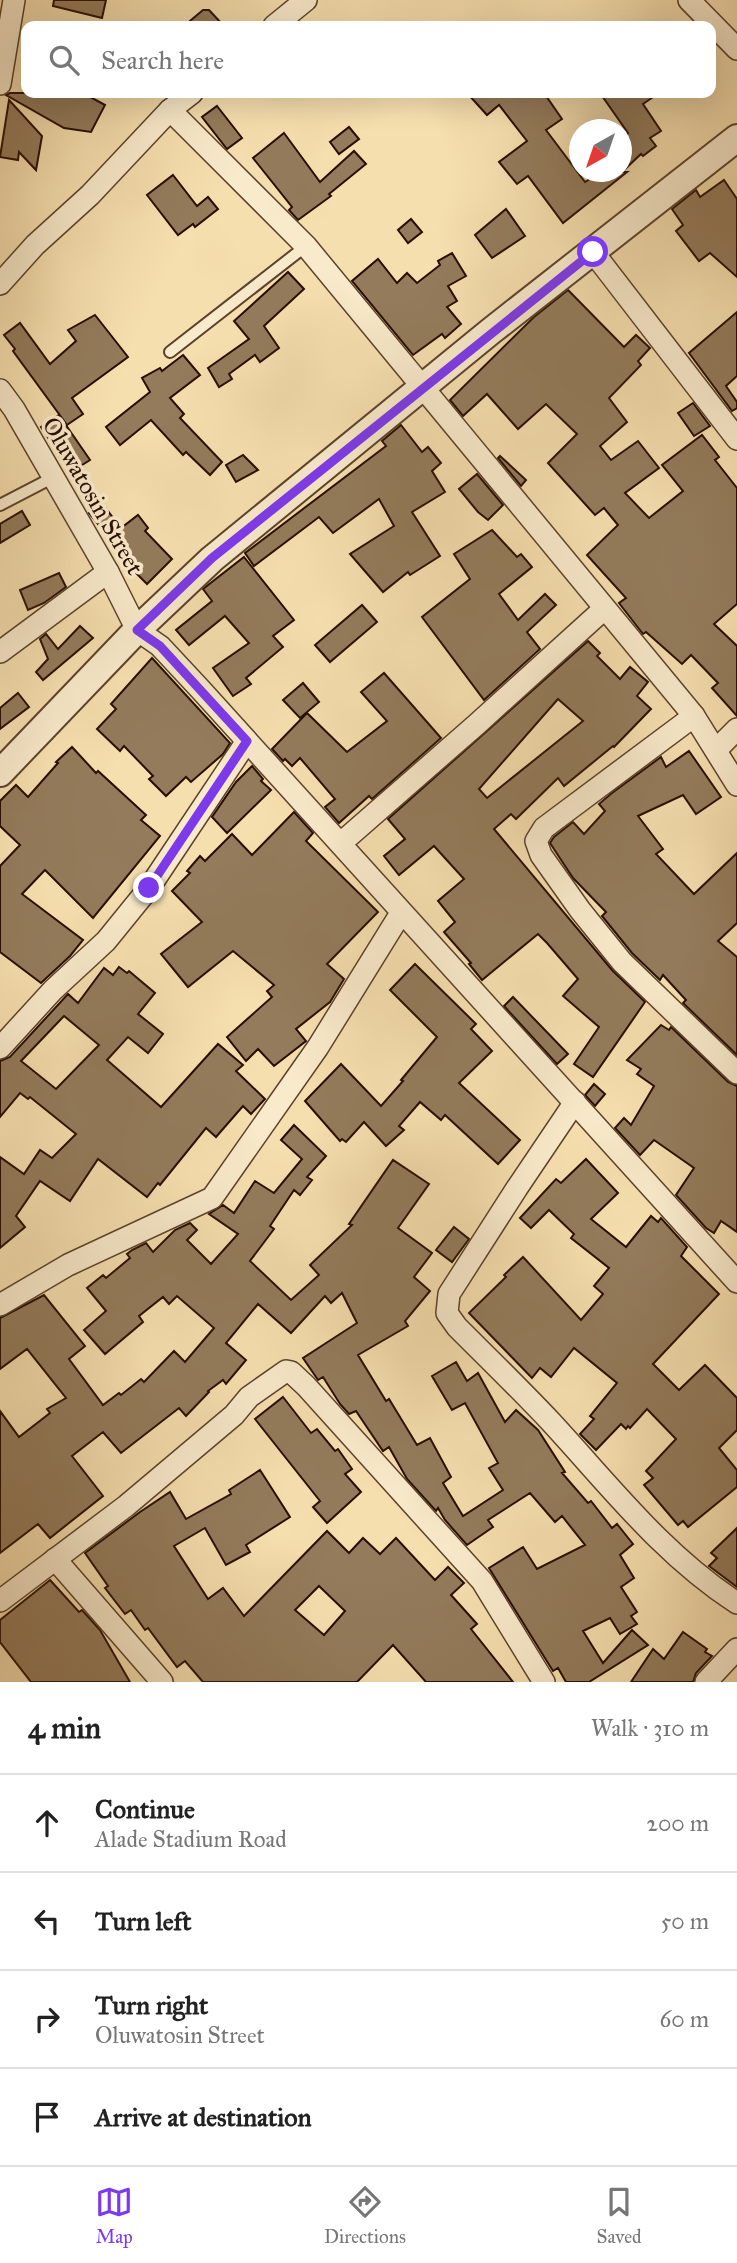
<!DOCTYPE html>
<meta charset="utf-8">
<style>
body{margin:0;font-family:"IM FELL Great Primer",serif;background:#f6f6f6;color:#222}
.compass{position:absolute;left:569px;top:119px;width:63px;height:63px;border-radius:50%;background:#fff;box-shadow:0 7px 28px #0002;rotate:220deg}
.stop{position:absolute;width:21px;height:21px;margin:-16px;border:5px solid #7c3aed;border-radius:50%;background:#fff}
.stop.end{background:#7c3aed;border-color:#fff;box-shadow:0 2px 7px #0008}
.list{margin:0;padding:0;list-style:none}
h2{display:flex;justify-content:space-between;align-items:center;height:91px;margin:0;padding:0 28px;font-size:30px}
h2 small{font-size:23px;font-weight:400;color:#767676}
.list li{display:grid;grid-template-columns:46px 1fr auto;gap:21px;align-items:center;box-sizing:border-box;height:98px;padding:0 28px;border-top:2px solid #e0e0e0}
.list b{display:block;font-size:26px;white-space:nowrap}
.list p{margin:0;font-size:23px;white-space:nowrap;color:#767676}
.list em{font-size:23px;font-style:normal;color:#767676}
.icon{flex:none;width:38px;height:38px;fill:none;stroke:currentColor;stroke-width:2;stroke-linecap:round;stroke-linejoin:round}
.map{position:relative;flex:none;width:737px;height:1682px;overflow:hidden}
.search{position:absolute;background:#fff;box-shadow:0 7px 28px #0002;left:21px;right:21px;top:21px;height:77px;display:flex;align-items:center;gap:18px;box-sizing:border-box;padding:0 24px;border-radius:14px;color:#767676;font-size:26px}
.sheet{height:483px;background:#fff}
nav{display:flex;justify-content:space-around;align-items:center;box-sizing:border-box;height:98px;border-top:2px solid #e0e0e0;background:#fff;font-size:19px;color:#767676}
nav a{display:grid;justify-items:center;gap:4px}
nav .on{color:#7c3aed}
.map>svg:first-child{display:block}
</style>
<div class="map">
<svg width="737" height="1682" viewBox="0 0 737 1682">
<rect width="100%" height="100%" fill="#f6dfaf"/>
<filter id="stains"><feTurbulence type="fractalNoise" baseFrequency=".00286" numOctaves="4"/><feColorMatrix values="0 0 0 0 .2 0 0 0 0 .09 0 0 0 0 .02 0 0 0 .5 -.17"/></filter>
<radialGradient id="worn" r=".72"><stop offset=".6" stop-color="#630" stop-opacity="0"/><stop offset="1" stop-color="#630" stop-opacity=".3"/></radialGradient>
<g fill="#937b5b" stroke="#280e00" stroke-width="2" fill-rule="evenodd">
<path d="M54 0H106L102 18 53 6Z"/>
<path d="M203 10H209L224 26H184Z"/>
<path d="M10 93H83L105 105 91 132 64 128 6 95Z"/>
<path d="M467 93H544L562 119 546 130 585 182 601 172H621V139L628 133 600 93H659L643 104 661 131 650 138 656 146 643 156 641 154 622 172H627L563 223 528 176 517 184 499 162 527 141 499 105 487 115Z"/>
<path d="M9 100 42 136 36 170 19 152 18 160 0 157Z"/>
<path d="M217 106 242 138 227 149 202 117Z"/>
<path d="M349 127 359 139 339 154 330 142Z"/>
<path d="M284 133 320 182 354 151 366 164 329 194 331 196 298 220 289 210 292 207 253 158Z"/>
<path d="M173 175 197 206 208 197 218 209 195 227 193 224 178 235 147 195Z"/>
<path d="M724 180 737 199V277L710 253 699 261 676 231 683 225 672 209 696 190 700 197Z"/>
<path d="M506 209 525 236 492 258 475 235Z"/>
<path d="M411 219 422 232 408 243 398 230Z"/>
<path d="M452 253 466 276 448 286 457 301 447 307 461 324 445 338 442 334 413 355 352 281 378 259 397 283 407 273 417 283 440 265 438 261Z"/>
<path d="M288 272 304 289 264 326 279 348 260 362 255 355 229 374 232 379 219 387 208 368 249 339 234 321Z"/>
<path d="M568 290 624 347 636 335 650 348 638 361 641 365 609 398 627 422 600 446 611 460 638 441 659 468 625 493 649 518 683 491 662 465 702 435 719 457 715 460 737 488V604L714 624 737 646V716L712 688 718 683 691 655 682 664 646 632 643 634 619 603 626 598 587 555 618 525 604 508 595 515 548 463 577 434 546 404 518 429 487 394 463 416 450 400 534 317Z"/>
<path d="M737 312V376L726 386 737 402V408L732 411 689 353Z"/>
<path d="M95 315 128 357 72 398 83 414 67 425 13 351 15 349 4 335 20 323 50 364 76 341 68 330Z"/>
<path d="M183 355 200 375 170 398 184 414 180 418 222 462 210 475 186 452 183 455 151 420 120 445 106 427 150 392 142 378 160 368 162 371Z"/>
<path d="M693 403 710 426 694 436 678 413Z"/>
<path d="M59 415 90 460 71 472 41 427Z"/>
<path d="M401 425 422 452 428 447 441 463 432 471 445 492 412 512 440 556 410 575 408 572 383 592 350 554 394 526 379 499 333 533 319 517 254 566 245 553 386 446 382 441Z"/>
<path d="M243 455 258 470 236 482 226 465Z"/>
<path d="M500 456 526 480 521 486 498 458Z"/>
<path d="M477 474 503 505 488 520 478 512 459 489Z"/>
<path d="M101 502 121 528 138 515 148 528 145 531 172 559 147 584 123 560 126 558 89 513Z"/>
<path d="M22 511 30 525 0 543V524Z"/>
<path d="M492 530 517 557 521 554 532 567 499 594 518 620 545 594 556 605 527 632 540 649 484 700 422 617 470 579 454 554Z"/>
<path d="M244 557 294 620 273 636 283 647 246 678 251 684 233 696 213 668 249 643 225 616 189 645 176 630 212 601 203 589Z"/>
<path d="M59 573 66 587 44 603 28 610 20 590Z"/>
<path d="M362 605 377 622 330 662 315 645Z"/>
<path d="M80 626 93 638 43 680 36 672 48 659 40 639 46 634 58 649Z"/>
<path d="M588 641 600 653 597 656 620 679 630 667 648 682 637 696 651 709 614 747 613 746 564 786 558 778 516 819 511 814 494 829 612 970 645 1002 593 1077 574 1064 599 1027 563 996 578 979 547 943 538 934 482 980 469 964 471 963 444 932 455 922 438 901 464 879 434 846 399 875 384 856 405 839 388 819ZM558 699 583 721 487 798 479 789Z"/>
<path d="M152 658 230 743 223 754 191 782 186 777 166 796 149 779 153 776 124 746 120 751 97 729 116 709 111 704Z"/>
<path d="M384 673 441 738 372 799 369 796 339 823 325 807 335 799 300 758 292 766 285 759 283 761 272 749 307 713 347 752 387 721 361 692Z"/>
<path d="M303 683 319 702 300 718 283 700Z"/>
<path d="M18 693 29 707 0 729V708Z"/>
<path d="M72 747 96 773 98 771 146 815 141 820 160 836 93 918 45 870 22 894 83 940 70 956 41 983 0 952V866L20 845 0 826V801L16 785 28 797 58 763 56 762Z"/>
<path d="M689 751 721 797 696 814 683 795 638 816 663 849 656 854 694 894 737 853V923L718 941 737 957V1055L683 1003 686 1000 663 975 660 980 632 953 602 916 606 912 573 878 550 843 554 837 573 822 584 834 605 811 599 804 612 793 661 757 666 767Z"/>
<path d="M252 766 263 779 261 781 271 790 227 833 212 817 236 782Z"/>
<path d="M294 812 313 833 306 841 378 912 327 964 344 979 330 1002 296 1029 306 1041 274 1066 258 1049 246 1061 227 1037 272 997 267 991 274 985 233 951 188 987 161 954 202 922 172 891 190 873 187 871 200 856 205 861 232 834 252 855Z"/>
<path d="M415 964 476 1024 471 1029 492 1051 459 1083 520 1140 498 1164 445 1115 441 1120 420 1102 399 1126 404 1130 386 1146 364 1122 346 1142 342 1139 340 1141 305 1101 341 1064 381 1106 403 1081 401 1080 437 1037 390 990Z"/>
<path d="M119 967 127 973 129 971 155 993 138 1014 163 1034 148 1053 128 1037 107 1060 161 1107 218 1044 243 1065 236 1071 265 1099 251 1114 243 1106 216 1137 206 1128 160 1185 158 1183 147 1197 98 1159 70 1201 40 1181 16 1216 25 1227 0 1248V1157L24 1174 40 1150 52 1158 76 1134 30 1097 28 1099 20 1093 0 1117V1061L10 1057 68 994 78 1003 104 968 113 975ZM64 1016 99 1045 56 1089 21 1061Z"/>
<path d="M513 997 568 1054 557 1064 504 1006Z"/>
<path d="M661 1025 669 1030 671 1027 728 1082 737 1086V1232L721 1221 714 1233 706 1228 676 1195 694 1168 654 1140 640 1155 615 1128 624 1118 631 1125 654 1086 637 1074 641 1069 627 1060Z"/>
<path d="M594 1084 605 1094 595 1106 585 1095Z"/>
<path d="M294 1125 326 1156 307 1177 312 1180 300 1195 294 1190 270 1226 274 1229 250 1261 291 1300 319 1275 310 1265 352 1225 349 1224 393 1160 429 1184 398 1228 432 1253 414 1277 430 1291 405 1321 408 1326 358 1355 386 1401 389 1399 417 1445 430 1438 451 1477 443 1483 463 1516 503 1490 489 1468 498 1463 465 1403 452 1410 432 1376 456 1362 467 1381 478 1373 505 1422 516 1410 538 1430 565 1472 562 1473 588 1503 591 1501 612 1528 617 1524 633 1544 620 1555 634 1578 621 1587 637 1612 631 1616 637 1624 620 1634 610 1618 583 1631 603 1663 632 1630 648 1645 589 1682H566L558 1668 553 1671 489 1568 523 1547 537 1569 585 1545 562 1516 555 1522 530 1493 488 1520 493 1527 467 1545 445 1520 438 1508 436 1511 407 1479 389 1447 383 1451 356 1411 349 1414 340 1404 323 1377 318 1380 303 1358 357 1323 342 1293 331 1303 325 1296 291 1333 258 1304 226 1343 246 1360 226 1384 223 1380 208 1391 209 1392 186 1416 179 1408 121 1453 103 1432 72 1456 103 1496 50 1538 38 1524 0 1553V1411L19 1437 50 1413 47 1409 66 1398 27 1349 0 1369V1318L44 1295 85 1346 69 1359 103 1405 119 1393 121 1395 141 1379 144 1382 174 1351 185 1362 214 1328 177 1296 169 1304 163 1297 139 1316 143 1322 105 1354 84 1330 106 1311 87 1288 103 1275 106 1278 130 1258 127 1254 132 1250 146 1243 153 1252 175 1230 190 1223 197 1230 187 1240 211 1264 238 1234 209 1214 223 1205 234 1213 255 1181 274 1193 302 1159 281 1140Z"/>
<path d="M586 1159 618 1193 591 1219 626 1247 651 1216 658 1222 661 1218 687 1247 681 1256 719 1294 653 1364 679 1390 705 1365 737 1398V1430L719 1448 737 1470V1487L688 1527 683 1521 678 1525 644 1485 653 1478 646 1471 676 1439 647 1409 630 1428 628 1426 626 1429 621 1424 596 1450 580 1434 594 1419 590 1416 617 1383 574 1348 551 1377 540 1368 532 1378 469 1313 506 1277 504 1275 523 1257 581 1320 603 1294 594 1286 609 1268 571 1238 574 1234 549 1210 531 1228 520 1218 556 1179 561 1183Z"/>
<path d="M454 1227 469 1239 452 1262 436 1250Z"/>
<path d="M283 1397 311 1433 317 1429 335 1451 338 1449 352 1469 345 1474 361 1492 327 1523 313 1507 320 1501 255 1419Z"/>
<path d="M260 1470 290 1517 246 1545 250 1552 226 1565 205 1528 174 1546 208 1599 223 1588 244 1616 327 1531 349 1553 363 1538 380 1554 396 1538 435 1580 448 1567 464 1583 451 1595 477 1624 471 1629 513 1682H426L393 1645 357 1682H203L185 1661 177 1667 148 1628 145 1630 131 1610 125 1614 105 1588 108 1586 85 1553 140 1512 170 1492 186 1519 231 1494 229 1490ZM319 1586 345 1611 324 1635 295 1610Z"/>
<path d="M737 1528V1587L709 1566 717 1558 711 1553Z"/>
<path d="M50 1580 79 1612 82 1610 100 1630 130 1682H31L0 1642V1620Z"/>
<path d="M683 1632 707 1649 705 1652 712 1656 696 1673 693 1682H631L653 1649 664 1659Z"/>
</g>
<g fill="none" stroke-linecap="round" stroke-linejoin="round">
<g stroke="#5c422c" stroke-width="14">
<g id="service">
<path d="M170 352 306 246"/>
<path d="M0 505 52 478"/>
</g>
</g>
<g stroke="#5c422c" stroke-width="24">
<g id="minor">
<path d="M689 0 737 49"/>
<path d="M274 26 306 0"/>
<path d="M0 84 14 0"/>
<path d="M170 110 306 246 694 716 737 785"/>
<path d="M593 252 737 439"/>
<path d="M0 284 35 245 90 195 170 110 192 93"/>
<path d="M0 390 14 409 108 572 137 630 160 646 201 690 737 1282"/>
<path d="M0 652 108 572"/>
<path d="M694 716 544 828 536 841 541 855 580 910 622 962 737 1073"/>
<path d="M716 750 737 729"/>
<path d="M341 843 476 725 604 609"/>
<path d="M0 1048 53 990 106 941 149 888 247 741"/>
<path d="M575 1102 517 1188 449 1294 447 1313 457 1327C488 1358 520 1389 551 1422 610 1486 663 1555 737 1603"/>
<path d="M0 1305 68 1265 212 1198 318 1047 401 913"/>
<path d="M55 1559 162 1682"/>
<path d="M0 1601 126 1506 234 1415 249 1397 286 1371 291 1372 306 1386 482 1581 544 1682"/>
<path d="M706 1682 737 1649"/>
</g>
</g>
<g stroke="#5c422c" stroke-width="30">
<path id="tertiary" d="M0 773 137 630 212 559 491 331 737 138"/>
</g>
<use href="#service" stroke="#f9eacb" stroke-width="10"/>
<use href="#minor" stroke="#f9eacb" stroke-width="21"/>
<use href="#tertiary" stroke="#f9eacb" stroke-width="26"/>
</g>
<g fill="none" stroke-linecap="round" stroke-linejoin="round">
<path stroke="#7c3aed" stroke-width="9" d="M149 888 247 741 160 646 137 630 212 558 593 252"/>
</g>
<g text-anchor="middle" dominant-baseline="central" stroke-width="7" stroke-linejoin="round" paint-order="stroke">
<g font-size="24" fill="#280e00" stroke="#f9eacb">
<text transform="translate(93 496) rotate(60)">Oluwatosin Street</text>
</g>
</g>
<rect width="100%" height="100%" filter="url(#stains)"/>
<rect width="100%" height="100%" fill="url(#worn)"/>
</svg>
<svg class="compass" viewBox="-18 -18 36 36"><path d="M0-13l5 13h-10z" fill="#e53935"/><path d="M0 13l5-13h-10z" fill="#767676"/></svg>
<div class="stop" style="left:593px;top:252px"></div>
<div class="stop end" style="left:149px;top:888px"></div>
<div class="search"><svg class="icon" aria-label="search" viewBox="0 0 24 24"><circle cx="10" cy="10" r="6"/><path d="M15 15l6 6"/></svg>Search here</div>
</div>
<section class="sheet">
<h2>4 min<small>Walk · 310 m</small></h2>
<ul class="list">
<li><svg class="icon" aria-label="ahead" viewBox="0 0 24 24"><path d="M12 20V5M6 11l6-6 6 6"/></svg><div><b>Continue</b><p>Alade Stadium Road</p></div><em>200 m</em></li>
<li><svg class="icon" aria-label="left" viewBox="0 0 24 24"><path d="M17 20v-9H6M10 6l-5 5 5 5"/></svg><div><b>Turn left</b></div><em>50 m</em></li>
<li><svg class="icon" aria-label="right" viewBox="0 0 24 24"><path d="M7 20v-9h11M14 6l5 5-5 5"/></svg><div><b>Turn right</b><p>Oluwatosin Street</p></div><em>60 m</em></li>
<li><svg class="icon" aria-label="arrive" viewBox="0 0 24 24"><path d="M6 21V4h12l-3 4 3 4H6"/></svg><div><b>Arrive at destination</b></div></li>
</ul>
</section>
<nav>
<a class="on"><svg class="icon" aria-label="map" viewBox="0 0 24 24"><path d="M3 6l6-2 6 2 6-2v14l-6 2-6-2-6 2zM9 4v14M15 6v14"/></svg>Map</a>
<a><svg class="icon" aria-label="directions" viewBox="0 0 24 24"><path d="M12 3l9 9-9 9-9-9zM9 14v-3h6M13 9l2 2-2 2"/></svg>Directions</a>
<a><svg class="icon" aria-label="saved" viewBox="0 0 24 24"><path d="M7 4h10v16l-5-4-5 4z"/></svg>Saved</a>
</nav>
